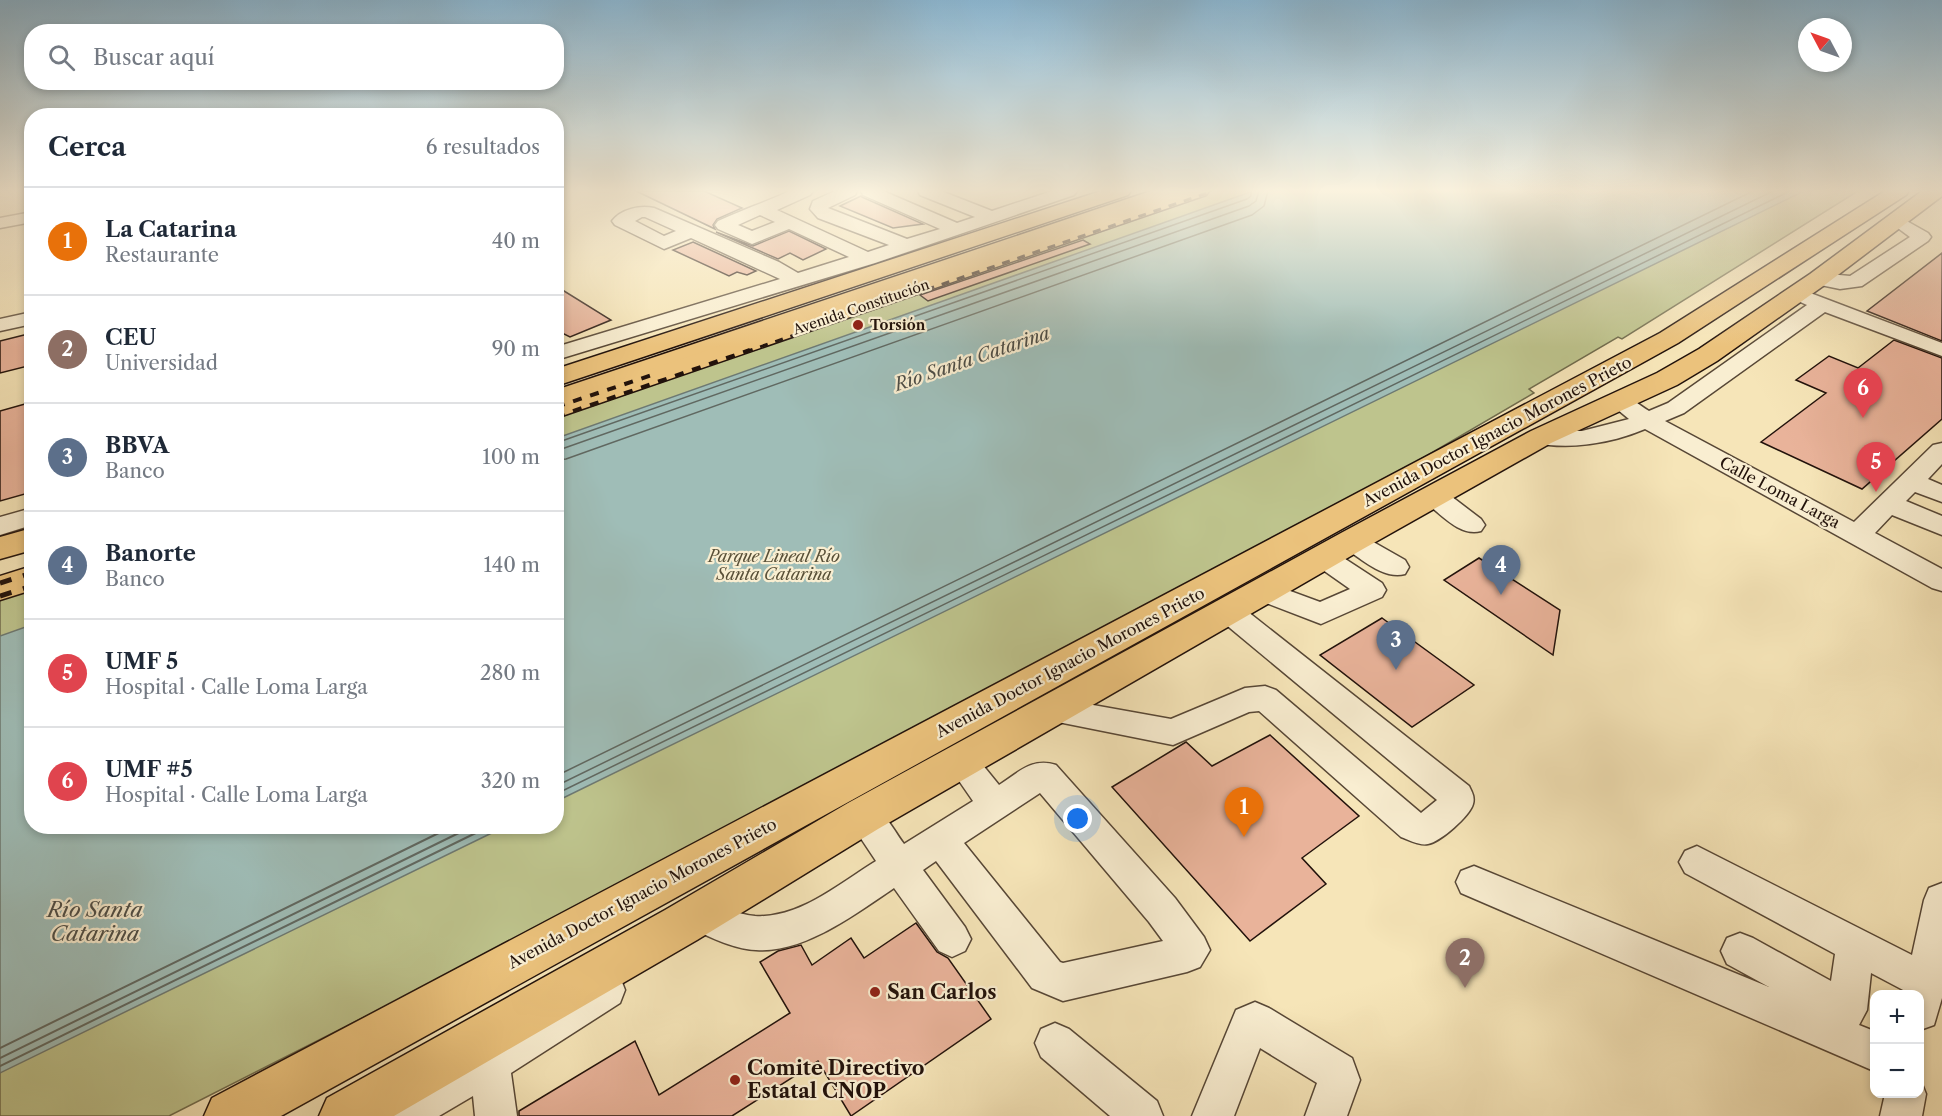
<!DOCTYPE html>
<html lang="es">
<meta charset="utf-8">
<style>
body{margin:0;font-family:"Libre Caslon Text",serif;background:#f2f2f3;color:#1f2937}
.controls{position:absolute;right:18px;bottom:18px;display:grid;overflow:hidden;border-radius:12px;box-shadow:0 3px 9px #0003}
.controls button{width:54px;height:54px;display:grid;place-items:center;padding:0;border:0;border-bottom:2px solid #e0e1e3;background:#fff;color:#1f2937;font:30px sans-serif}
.compass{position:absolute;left:1798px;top:18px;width:54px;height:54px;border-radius:50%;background:#fff;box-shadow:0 3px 9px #0003;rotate:311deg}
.you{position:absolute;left:1078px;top:819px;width:21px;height:21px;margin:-15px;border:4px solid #fff;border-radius:50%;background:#1a73e8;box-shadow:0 0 0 9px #1a73e833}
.badge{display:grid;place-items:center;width:39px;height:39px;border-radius:50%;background:#8f2418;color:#fff;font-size:20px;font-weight:700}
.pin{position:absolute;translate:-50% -50px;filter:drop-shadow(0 2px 3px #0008)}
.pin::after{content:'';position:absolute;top:32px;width:21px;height:18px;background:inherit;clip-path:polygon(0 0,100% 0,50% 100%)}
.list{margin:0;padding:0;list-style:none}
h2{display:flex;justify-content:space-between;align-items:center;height:78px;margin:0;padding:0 24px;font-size:26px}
h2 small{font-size:20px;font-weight:400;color:#747a83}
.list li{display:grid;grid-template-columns:39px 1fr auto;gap:18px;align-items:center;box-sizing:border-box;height:108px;padding:0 24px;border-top:2px solid #e0e1e3}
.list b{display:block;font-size:22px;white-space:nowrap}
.list p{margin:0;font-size:20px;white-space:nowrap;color:#747a83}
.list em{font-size:20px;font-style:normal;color:#747a83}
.icon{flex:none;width:33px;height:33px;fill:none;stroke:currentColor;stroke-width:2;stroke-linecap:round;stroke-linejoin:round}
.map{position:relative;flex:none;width:1942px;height:1116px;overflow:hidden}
.search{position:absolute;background:#fff;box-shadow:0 3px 9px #0003;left:24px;top:24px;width:540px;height:66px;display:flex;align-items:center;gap:15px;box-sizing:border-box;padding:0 21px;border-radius:24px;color:#747a83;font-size:22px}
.panel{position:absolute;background:#fff;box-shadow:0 3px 9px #0003;left:24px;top:108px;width:540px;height:726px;border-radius:24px}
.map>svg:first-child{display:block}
</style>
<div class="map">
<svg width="1942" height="1116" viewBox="0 0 1942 1116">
<rect width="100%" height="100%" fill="#f6e5b8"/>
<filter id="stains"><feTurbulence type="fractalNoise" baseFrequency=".00333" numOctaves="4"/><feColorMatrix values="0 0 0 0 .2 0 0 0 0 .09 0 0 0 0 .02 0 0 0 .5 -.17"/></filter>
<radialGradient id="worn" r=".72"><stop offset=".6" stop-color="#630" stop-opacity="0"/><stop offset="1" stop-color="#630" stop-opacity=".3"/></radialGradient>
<path fill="#bec48d" stroke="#706b4c" stroke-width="1.5" d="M1198 191H1858L1622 339 1618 337 1529 389 1534 393 1416 462 1291 528 1229 566 676 859 169 1116H0V590L31 580 32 826H556L557 412 1040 248Z"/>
<g fill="#9fbdb7" stroke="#6d7972" stroke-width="1.5">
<path d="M1253 191H1804L557 801V438Z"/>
<path d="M31 625 32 826 504 827 0 1073V636Z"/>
</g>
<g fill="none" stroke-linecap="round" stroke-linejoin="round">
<g stroke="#606861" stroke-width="1.5">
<path d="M556 443 1247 199 1251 196V191"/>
<path d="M556 451 1249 206 1256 201 1259 191"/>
<path d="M556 460 566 459 1252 215 1264 206 1268 191"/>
<path d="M556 776 1753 191"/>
<path d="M556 786 1773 191"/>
<path d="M556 794 1790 191"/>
</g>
<g stroke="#606861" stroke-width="2">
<path d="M0 1048 453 826"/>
<path d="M0 1058 473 826"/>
<path d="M0 1066 490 826"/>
</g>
</g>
<g fill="#e9b39a" stroke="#22120b" stroke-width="1.5">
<path d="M636 191H704L742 208 717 219 713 225 715 229Z"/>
<path d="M861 196 862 197 923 224 893 228 840 206Z"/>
<path d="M789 231 826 249 803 260 790 253 778 259 716 232 753 246Z"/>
<path d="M1083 240 1090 244 928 301 920 295Z"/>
<path d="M693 242 756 271 747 275 737 272 729 276 673 250Z"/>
<path d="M1942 253V341L1867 311Z"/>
<path d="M556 286 611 320 570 337 556 330Z"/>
<path d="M32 333V365L0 373V341Z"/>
<path d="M1894 340 1942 358V419L1862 489 1761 442 1826 393 1796 380 1829 356 1858 368Z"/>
<path d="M32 402V492L0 501V411Z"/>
<path d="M1479 558 1560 610 1553 655 1444 580Z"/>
<path d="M1382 618 1474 685 1412 727 1320 655Z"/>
<path d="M1270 735 1359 816 1302 858 1326 884 1250 941 1112 787 1186 742 1212 766Z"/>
<path d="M916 923 937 952 948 958 991 1019 851 1116 818 1061 732 1116H519V1111L635 1041 659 1095 790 1013 760 962 778 951 801 945 812 965 851 938 864 958Z"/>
</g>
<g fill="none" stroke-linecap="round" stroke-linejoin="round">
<g stroke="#574736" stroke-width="3">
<g id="minor">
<path d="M790 191H813L810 195 777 210 868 252 889 245 818 218 810 209 813 201 835 191H857L855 195 828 208 907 239 940 229 863 195 861 191H883L957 223 975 217 920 195 918 191H941L992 211 1052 191H1077L1074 195 875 263 556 360V347L780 279 691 238 664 249 615 225 612 221C621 209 640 205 654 208L779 262 798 273 849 257 789 229 752 244 718 229 715 225 718 221C742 210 766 202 790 191ZM760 215 775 222 752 231 738 225ZM642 217H645L676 231 664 236 635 221Z"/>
<path d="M32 212V222L0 228V218Z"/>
<path d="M1896 215 1928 233 1931 237 1928 241 1862 286 1840 289 1811 283 1808 279 1811 275 1818 273 1850 276 1910 237 1887 220 1890 216Z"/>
<path d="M1805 291 1942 343V356L1825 312 1684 413 1665 421 1854 522 1933 445 1942 443V464L1928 479 1942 485V502L1915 492 1906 501 1942 516V535L1892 515 1875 533 1942 569V591L1932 588 1645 429C1612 443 1568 451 1533 442L1529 437 1533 432 1541 430 1582 431 1629 419 1607 401 1610 396C1626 392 1636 403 1649 411L1668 403 1807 305 1798 301 1795 297 1798 293Z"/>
<path d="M32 312V324L0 331V319Z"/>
<path d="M1434 488 1443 490 1481 519 1485 525 1481 531C1460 537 1441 514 1425 502L1421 496 1425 490Z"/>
<path d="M32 508V525L0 535V517Z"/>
<path d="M1352 532 1361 535 1405 560 1409 567 1405 574C1383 580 1361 558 1343 547L1339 541 1343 535Z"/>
<path d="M1323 548 1333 551 1382 583 1386 590 1382 597 1321 624 1253 598 1249 591 1253 584 1263 581 1320 602 1350 589 1313 563 1310 557 1313 551Z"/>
<path d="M1228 601 1238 604 1469 786C1472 792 1475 797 1473 804 1470 816 1440 842 1428 844 1420 846 1409 840 1401 837L1259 711 1249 712 1173 745 1043 719 1038 710 1043 701 1054 698 1171 719 1245 688 1265 686 1276 690 1421 813 1437 800 1218 618 1214 611 1218 604Z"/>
<path d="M962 749 973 753 999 785C1018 773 1032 757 1056 765L1175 898 1204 937 1210 950 1200 967 1187 972 1063 1001 1032 988 936 861 923 870 965 927 971 939 965 951 952 957 939 951 894 888C857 913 803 954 756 950 731 949 707 935 685 926L680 914 685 902 698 897C716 904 735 914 755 916 799 919 840 883 876 861L846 816 851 806C879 796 889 824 904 844L973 801 946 762 951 753ZM1040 793 1149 922 1163 941 1063 963 1060 962 964 843Z"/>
<path d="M1697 846 1912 955 1924 900 1929 888 1942 883V998L1934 1025 1920 1030V994H1904L1905 991 1871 973 1867 1010 1859 1025 1874 1031V1071L1461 893 1456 882 1461 871 1474 866 1769 987 1727 964 1721 951 1727 938 1740 933 1753 938 1831 981 1835 954 1685 873 1679 862 1685 851Z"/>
<path d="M606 971 620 977 625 990 620 1003 511 1073 517 1116H475L473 1096 439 1116H378L384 1101 467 1053 473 1036 487 1030 499 1035 592 977Z"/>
<path d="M1255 1002 1269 1008 1352 1058 1360 1080 1347 1116H1305L1317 1083 1260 1048 1234 1116H1192L1236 1010Z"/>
<path d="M1055 1023 1069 1029 1157 1101 1163 1116H1110L1041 1057 1035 1043 1041 1029Z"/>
<path d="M1920 1079 1926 1094 1922 1116H1880L1885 1094H1920Z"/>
</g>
</g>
<g stroke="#22120b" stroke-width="3">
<path id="major" d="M1151 191H1181L1178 195 556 407V390Z"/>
</g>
<g stroke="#22120b" stroke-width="3">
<g id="highway">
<path d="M1101 191H1131L1128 195 556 386V369Z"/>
<path d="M1179 191H1209L1206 195 556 418V401Z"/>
<path d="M1885 191H1909L1906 195 1678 343 281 1116H204L212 1098 1660 333Z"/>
<path d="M1922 191H1942V196L1826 284 1717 361 1677 385 1551 443 1363 549 878 829 697 940 394 1116H319L327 1098 665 910 848 803 1341 533 1531 431 1657 373 1699 349 1810 274Z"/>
<path d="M32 528V550L0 559V537Z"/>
<path d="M32 566V590L0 600V576Z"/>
</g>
</g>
<use href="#minor" fill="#f9eed1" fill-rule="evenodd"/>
<use href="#major" fill="#ebc27c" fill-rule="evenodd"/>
<use href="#highway" fill="#ebc27c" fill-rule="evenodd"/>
<path stroke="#22120b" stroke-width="3" stroke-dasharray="8 8" stroke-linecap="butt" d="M745 352 1213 191"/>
<g stroke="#22120b" stroke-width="4" stroke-dasharray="9 9" stroke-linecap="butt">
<path d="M556 407 658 373"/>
<path d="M556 417 750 350"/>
</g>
<g stroke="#22120b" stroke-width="5" stroke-dasharray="12 12" stroke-linecap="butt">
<path d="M0 583 32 573"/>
<path d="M0 596 32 586"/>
</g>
</g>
<linearGradient id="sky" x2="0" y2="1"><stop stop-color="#8bb8d4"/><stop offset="0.55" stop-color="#fbf3df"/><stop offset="1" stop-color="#fbf3df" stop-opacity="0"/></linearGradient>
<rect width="1942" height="347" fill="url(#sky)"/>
<g fill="#8f2418" stroke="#f9eed1" stroke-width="2">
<circle cx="858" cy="325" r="6"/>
<circle cx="875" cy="992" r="6"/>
<circle cx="735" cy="1080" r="6"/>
</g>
<g text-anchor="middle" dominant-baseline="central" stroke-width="4.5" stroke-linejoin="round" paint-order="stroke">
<g font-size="14" fill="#22120b" stroke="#f9eed1">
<text transform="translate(861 307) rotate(-19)">Avenida Constitución</text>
</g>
<g font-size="14" font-weight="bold" fill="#22120b" stroke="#f9eed1" text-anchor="start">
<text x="870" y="325">Torsión</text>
</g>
<g font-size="16" fill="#22120b" stroke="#f9eed1">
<text transform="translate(1497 431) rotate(-28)">Avenida Doctor Ignacio Morones Prieto</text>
<text transform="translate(1780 492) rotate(28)">Calle Loma Larga</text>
<text transform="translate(1070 662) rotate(-28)">Avenida Doctor Ignacio Morones Prieto</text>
<text transform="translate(642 893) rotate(-28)">Avenida Doctor Ignacio Morones Prieto</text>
</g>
<g font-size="16" font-style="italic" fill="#595038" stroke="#f9eed1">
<text x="774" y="556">Parque Lineal Río<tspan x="774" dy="18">Santa Catarina</tspan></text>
</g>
<g font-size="18" font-style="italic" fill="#4e4e47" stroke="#f9eed1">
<text transform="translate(972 359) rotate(-19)">Río Santa Catarina</text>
</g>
<g font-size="20" font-weight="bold" fill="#22120b" stroke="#f9eed1" text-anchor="start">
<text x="887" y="992">San Carlos</text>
<text x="747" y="1068">Comite Directivo<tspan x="747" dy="23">Estatal CNOP</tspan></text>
</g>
<g font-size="21" font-style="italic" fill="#4e4e47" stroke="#f9eed1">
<text x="95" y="909">Río Santa<tspan x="95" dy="24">Catarina</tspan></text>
</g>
</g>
<rect width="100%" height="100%" filter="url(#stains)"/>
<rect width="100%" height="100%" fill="url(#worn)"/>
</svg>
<div class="controls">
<button>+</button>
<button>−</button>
</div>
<svg class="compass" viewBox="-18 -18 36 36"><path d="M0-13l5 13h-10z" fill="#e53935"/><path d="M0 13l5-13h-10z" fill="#747a83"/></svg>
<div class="you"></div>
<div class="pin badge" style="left:1244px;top:837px;background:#e8710a">1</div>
<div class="pin badge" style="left:1465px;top:988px;background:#8d6e63">2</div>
<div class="pin badge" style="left:1396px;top:670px;background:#5c6f8a">3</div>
<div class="pin badge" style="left:1501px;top:595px;background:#5c6f8a">4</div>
<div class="pin badge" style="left:1876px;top:492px;background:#e0444e">5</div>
<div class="pin badge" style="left:1863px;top:418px;background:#e0444e">6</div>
<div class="search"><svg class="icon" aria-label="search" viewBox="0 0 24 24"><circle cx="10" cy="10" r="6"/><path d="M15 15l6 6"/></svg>Buscar aquí</div>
<section class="panel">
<h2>Cerca<small>6 resultados</small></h2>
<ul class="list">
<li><span class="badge" style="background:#e8710a">1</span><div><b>La Catarina</b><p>Restaurante</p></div><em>40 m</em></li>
<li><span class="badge" style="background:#8d6e63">2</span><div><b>CEU</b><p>Universidad</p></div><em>90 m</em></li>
<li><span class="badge" style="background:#5c6f8a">3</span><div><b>BBVA</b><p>Banco</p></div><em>100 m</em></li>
<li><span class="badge" style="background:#5c6f8a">4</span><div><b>Banorte</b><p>Banco</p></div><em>140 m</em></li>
<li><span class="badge" style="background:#e0444e">5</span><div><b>UMF 5</b><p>Hospital · Calle Loma Larga</p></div><em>280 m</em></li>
<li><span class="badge" style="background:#e0444e">6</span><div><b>UMF #5</b><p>Hospital · Calle Loma Larga</p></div><em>320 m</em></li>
</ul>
</section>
</div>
